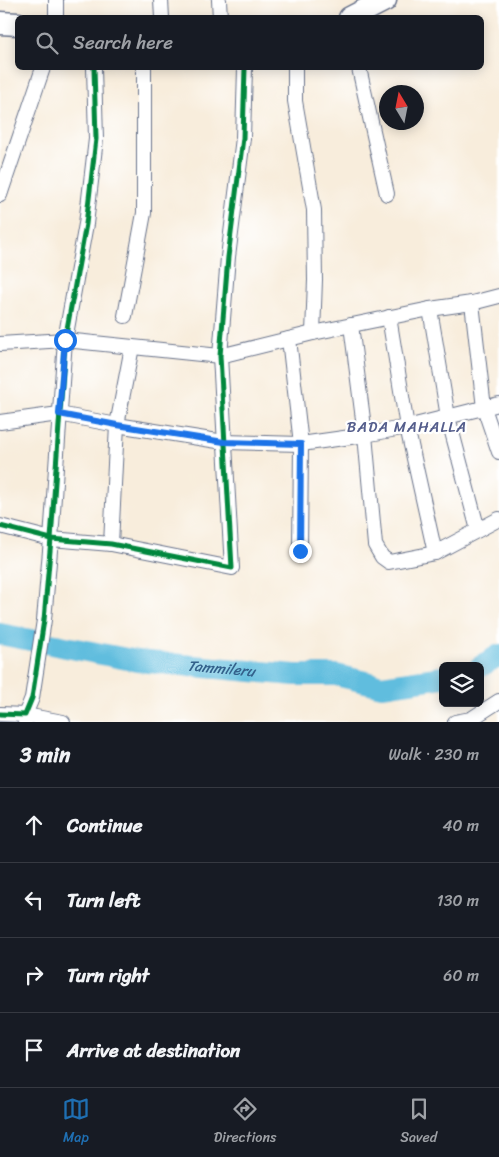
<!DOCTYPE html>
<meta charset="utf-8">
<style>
body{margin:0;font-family:Sriracha,sans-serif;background:#242831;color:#f1f3f6}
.controls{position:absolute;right:15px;bottom:15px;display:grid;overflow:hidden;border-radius:8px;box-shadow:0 2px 12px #0003}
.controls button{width:45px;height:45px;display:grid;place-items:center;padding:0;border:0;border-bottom:1px solid #363941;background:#171b24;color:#f1f3f6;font:25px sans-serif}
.compass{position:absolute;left:379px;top:85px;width:45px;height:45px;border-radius:50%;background:#171b24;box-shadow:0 2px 12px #0003;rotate:350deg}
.stop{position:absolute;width:15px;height:15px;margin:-11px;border:4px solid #1a73e8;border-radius:50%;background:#fff}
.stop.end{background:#1a73e8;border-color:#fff;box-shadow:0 1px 5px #0008}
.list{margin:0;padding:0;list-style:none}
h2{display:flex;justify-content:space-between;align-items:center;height:65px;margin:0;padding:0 20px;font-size:21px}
h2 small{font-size:16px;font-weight:400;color:#9ea1a6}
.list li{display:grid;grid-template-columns:32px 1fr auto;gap:15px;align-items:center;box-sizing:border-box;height:75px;padding:0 20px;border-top:1px solid #363941}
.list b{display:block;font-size:19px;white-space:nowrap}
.list em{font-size:16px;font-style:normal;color:#9ea1a6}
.icon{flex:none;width:28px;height:28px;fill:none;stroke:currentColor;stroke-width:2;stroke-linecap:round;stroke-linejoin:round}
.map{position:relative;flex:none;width:499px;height:722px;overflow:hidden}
.search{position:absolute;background:#171b24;box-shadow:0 2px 12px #0003;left:15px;right:15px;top:15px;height:55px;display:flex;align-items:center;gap:12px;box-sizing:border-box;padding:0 18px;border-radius:8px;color:#9ea1a6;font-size:19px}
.sheet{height:365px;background:#171b24}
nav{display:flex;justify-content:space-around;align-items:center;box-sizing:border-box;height:70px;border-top:1px solid #363941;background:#171b24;font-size:14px;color:#9ea1a6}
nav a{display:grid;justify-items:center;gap:2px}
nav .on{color:#1f6fb2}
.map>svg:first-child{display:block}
</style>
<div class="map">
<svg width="499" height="722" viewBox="0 0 499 722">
<rect width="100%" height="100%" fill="#fff"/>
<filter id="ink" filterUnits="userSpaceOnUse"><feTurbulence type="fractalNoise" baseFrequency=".02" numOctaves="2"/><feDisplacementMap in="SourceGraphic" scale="10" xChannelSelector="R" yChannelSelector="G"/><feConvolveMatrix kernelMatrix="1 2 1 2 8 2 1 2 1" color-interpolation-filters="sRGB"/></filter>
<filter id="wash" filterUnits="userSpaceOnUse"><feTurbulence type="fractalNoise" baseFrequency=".0096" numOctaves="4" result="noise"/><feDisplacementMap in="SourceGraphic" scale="20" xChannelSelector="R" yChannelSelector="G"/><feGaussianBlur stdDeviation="1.12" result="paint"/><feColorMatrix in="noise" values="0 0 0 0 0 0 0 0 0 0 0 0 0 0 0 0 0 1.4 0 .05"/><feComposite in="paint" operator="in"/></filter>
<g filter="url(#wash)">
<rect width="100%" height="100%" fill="#f8eddc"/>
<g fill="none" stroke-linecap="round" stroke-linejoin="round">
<g stroke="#60bdde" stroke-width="22">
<path id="s1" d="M0 634 137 661 295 675H336L382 686 443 677"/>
<path d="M480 667 499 655"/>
</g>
</g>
</g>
<g filter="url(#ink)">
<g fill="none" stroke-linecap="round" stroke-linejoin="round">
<g stroke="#68728a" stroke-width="16">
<g id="minor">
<path d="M161 0 162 18"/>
<path d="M219 0 220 18"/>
<path d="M56 18V0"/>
<path d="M295 68V101L314 210 315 280 313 333"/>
<path d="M359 68 387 194"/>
<path d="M0 195 43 68"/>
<path d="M472 303 484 408 499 452"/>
<path d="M430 309 448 417 478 530"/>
<path d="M125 316 144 213V68"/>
<path d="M389 317 407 427 435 553 499 519"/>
<path d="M351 325 365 435 375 545 382 557 389 562 435 553"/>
<path d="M289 339 301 444 300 551"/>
<path d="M0 344 65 340 220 356 313 333 430 309 472 303 499 296"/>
<path d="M0 422 59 414 117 425 224 442 301 444 365 435 407 427 499 404"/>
<path d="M0 526 51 539 111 544 232 568 220 356 228 257 243 138 245 68"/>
<path d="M111 544 117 425 132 347"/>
<path d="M0 714 25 715 32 698 44 620 51 539 65 340 86 224 96 139 94 68"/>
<path d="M25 722V715L63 722"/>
<path d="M455 722 471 719"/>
<path d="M471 722V719L499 701"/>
</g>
</g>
<g stroke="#68728a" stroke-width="25">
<g id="primary">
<path d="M350 18 385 0"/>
<path d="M0 23 18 24"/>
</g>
</g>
<use href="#minor" stroke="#fff" stroke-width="14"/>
<use href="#primary" stroke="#fff" stroke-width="22"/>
<g stroke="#fff" stroke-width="8">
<g id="cycleway">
<path d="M0 526 51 539 111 544 232 568 220 356 228 257 243 138 245 68"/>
<path d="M0 714 25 715 32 698 44 620 51 539 65 340 86 224 96 139 94 68"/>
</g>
</g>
<use href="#cycleway" stroke="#00873e" stroke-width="5"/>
</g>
</g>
<g fill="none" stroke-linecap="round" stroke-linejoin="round" filter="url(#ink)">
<path stroke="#1a73e8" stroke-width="6" d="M65 340 59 414 117 425 224 442 301 444 300 551"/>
</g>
<g text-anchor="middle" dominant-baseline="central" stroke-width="4.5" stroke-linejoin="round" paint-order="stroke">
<g font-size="15" letter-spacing="1" fill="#555e8c" stroke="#fff">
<text x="407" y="427">BADA MAHALLA</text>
</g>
<g font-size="15" font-style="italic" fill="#33618b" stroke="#fff">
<text stroke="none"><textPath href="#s1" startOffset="224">Tammileru</textPath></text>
</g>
</g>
</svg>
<div class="controls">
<button><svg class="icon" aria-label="layers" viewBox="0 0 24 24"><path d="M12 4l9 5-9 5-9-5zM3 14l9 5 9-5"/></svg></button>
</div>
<svg class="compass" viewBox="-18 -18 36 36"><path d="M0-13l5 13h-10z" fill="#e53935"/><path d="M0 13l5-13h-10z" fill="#9ea1a6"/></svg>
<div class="stop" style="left:65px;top:340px"></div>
<div class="stop end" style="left:300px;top:551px"></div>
<div class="search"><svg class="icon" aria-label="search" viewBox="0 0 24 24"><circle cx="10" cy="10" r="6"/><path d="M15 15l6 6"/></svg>Search here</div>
</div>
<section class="sheet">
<h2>3 min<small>Walk · 230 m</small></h2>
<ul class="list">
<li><svg class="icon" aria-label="ahead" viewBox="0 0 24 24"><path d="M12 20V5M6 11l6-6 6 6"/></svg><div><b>Continue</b></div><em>40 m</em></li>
<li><svg class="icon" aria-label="left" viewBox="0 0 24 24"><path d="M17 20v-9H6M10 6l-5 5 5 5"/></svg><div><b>Turn left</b></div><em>130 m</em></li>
<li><svg class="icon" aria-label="right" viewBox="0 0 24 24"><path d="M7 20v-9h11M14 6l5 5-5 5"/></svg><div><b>Turn right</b></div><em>60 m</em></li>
<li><svg class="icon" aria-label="arrive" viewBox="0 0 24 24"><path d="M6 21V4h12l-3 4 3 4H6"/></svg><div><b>Arrive at destination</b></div></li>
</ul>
</section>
<nav>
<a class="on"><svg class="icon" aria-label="map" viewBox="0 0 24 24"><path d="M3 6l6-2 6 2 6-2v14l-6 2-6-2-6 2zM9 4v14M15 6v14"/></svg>Map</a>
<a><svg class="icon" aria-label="directions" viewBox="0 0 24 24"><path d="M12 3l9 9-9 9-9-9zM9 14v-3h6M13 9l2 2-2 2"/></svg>Directions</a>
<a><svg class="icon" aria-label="saved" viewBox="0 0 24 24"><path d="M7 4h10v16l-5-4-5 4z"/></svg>Saved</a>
</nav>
